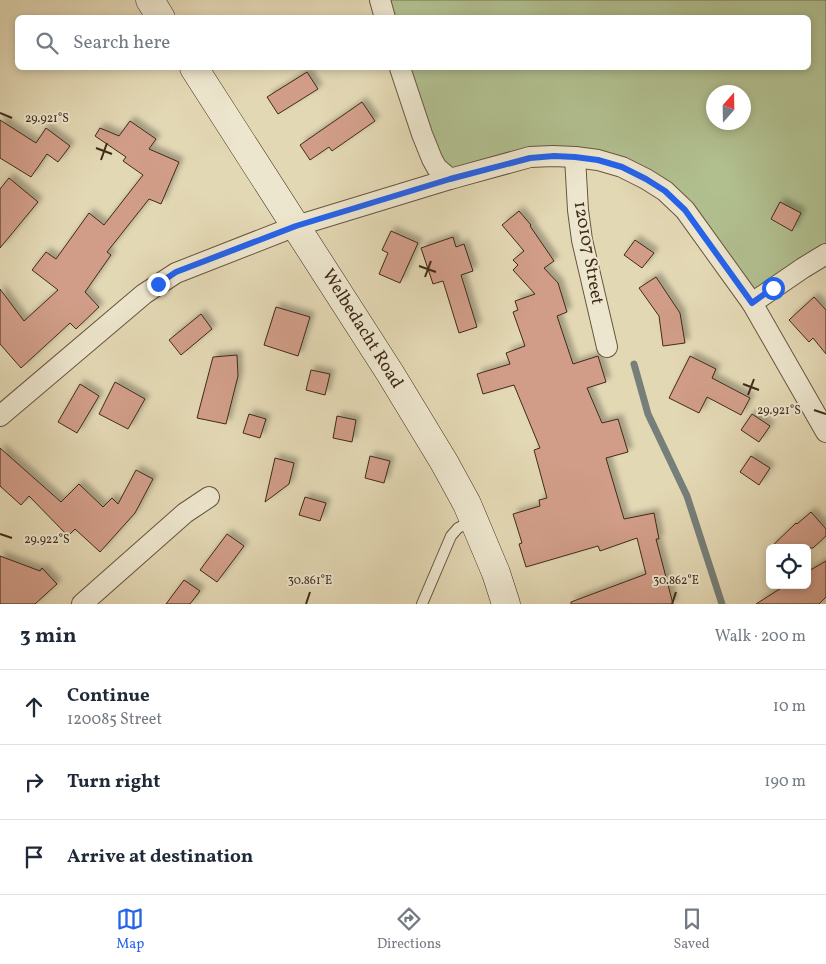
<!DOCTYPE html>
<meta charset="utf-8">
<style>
body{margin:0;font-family:Vollkorn,serif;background:#f2f2f3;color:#1f2937}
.controls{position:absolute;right:15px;bottom:15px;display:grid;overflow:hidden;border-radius:8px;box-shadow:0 2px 8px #0003}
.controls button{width:45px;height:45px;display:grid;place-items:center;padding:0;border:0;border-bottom:1px solid #e0e1e3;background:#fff;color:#1f2937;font:25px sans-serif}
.compass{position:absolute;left:706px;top:85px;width:45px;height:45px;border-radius:50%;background:#fff;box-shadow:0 2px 8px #0003;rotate:20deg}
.stop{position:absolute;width:15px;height:15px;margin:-11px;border:4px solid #2563eb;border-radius:50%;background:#fff}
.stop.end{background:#2563eb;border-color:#fff;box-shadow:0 1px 5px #0008}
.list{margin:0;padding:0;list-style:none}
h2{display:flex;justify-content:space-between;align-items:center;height:65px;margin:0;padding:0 20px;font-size:21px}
h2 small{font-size:16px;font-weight:400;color:#747a83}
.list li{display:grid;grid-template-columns:32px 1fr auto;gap:15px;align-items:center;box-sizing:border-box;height:75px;padding:0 20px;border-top:1px solid #e0e1e3}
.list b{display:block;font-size:19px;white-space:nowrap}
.list p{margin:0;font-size:16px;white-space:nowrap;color:#747a83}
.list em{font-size:16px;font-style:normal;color:#747a83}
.icon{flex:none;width:28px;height:28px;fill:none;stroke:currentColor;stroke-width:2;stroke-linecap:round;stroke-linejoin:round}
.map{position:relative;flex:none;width:826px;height:604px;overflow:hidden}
.search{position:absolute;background:#fff;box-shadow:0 2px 8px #0003;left:15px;right:15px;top:15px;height:55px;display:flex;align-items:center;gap:12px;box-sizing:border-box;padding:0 18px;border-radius:8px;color:#747a83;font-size:19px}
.sheet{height:290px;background:#fff}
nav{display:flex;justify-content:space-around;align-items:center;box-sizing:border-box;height:70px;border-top:1px solid #e0e1e3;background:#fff;font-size:14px;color:#747a83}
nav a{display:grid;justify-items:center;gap:2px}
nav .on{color:#2563eb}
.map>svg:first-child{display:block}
</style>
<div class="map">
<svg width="826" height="604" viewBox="0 0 826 604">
<defs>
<filter id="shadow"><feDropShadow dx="4.5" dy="-4.5" stdDeviation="2.5" flood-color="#0004"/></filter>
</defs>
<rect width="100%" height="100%" fill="#e3d8b4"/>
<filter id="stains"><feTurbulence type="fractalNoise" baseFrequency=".004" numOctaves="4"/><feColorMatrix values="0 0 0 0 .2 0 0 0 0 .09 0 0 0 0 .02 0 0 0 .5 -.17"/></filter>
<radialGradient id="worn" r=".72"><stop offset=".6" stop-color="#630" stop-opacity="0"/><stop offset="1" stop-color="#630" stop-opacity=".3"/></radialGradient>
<path fill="#b1bf8f" stroke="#787554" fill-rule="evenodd" d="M381 0H826V266L753 304 684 207 573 155 451 179 402 68H808V18H386ZM714 92H744V122H714Z"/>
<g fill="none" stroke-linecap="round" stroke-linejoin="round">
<path stroke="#767f79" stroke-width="7" d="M634 364 648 414 687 496 722 604"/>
</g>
<g fill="#d19d88" stroke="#3f2b18" filter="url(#shadow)">
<path d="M307 72 318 89 278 114 267 97Z"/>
<path d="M362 102 375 121 332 151 329 147 310 160 300 145Z"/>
<path d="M0 120 36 143 46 128 70 146 58 162 47 154 31 177 0 158Z"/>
<path d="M130 121 156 139 149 149 179 162 161 204 149 199 107 252 111 255 85 292 99 307 76 329 70 323 21 368 0 344V289L24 321 58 290 32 270 46 252 56 259 89 213 104 225 143 175 123 161 126 157 95 136 100 128 119 136Z"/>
<path d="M9 178 38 202 0 248V189Z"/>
<path d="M780 202 801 213 792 231 771 219Z"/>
<path d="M519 211 531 225 530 226 554 261 544 268 558 283 567 312 557 316 573 364 598 356 606 382 587 388 602 423 618 419 628 452 606 458 624 519 654 513 659 539H656L673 604H571V602L646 574 637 538 600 551 598 546 526 567 519 544 522 543 513 514 540 506 539 500 547 498 534 450 540 448 514 385 483 394 477 374 510 364 506 353 525 346 513 312 518 310 515 301 535 294 513 270 518 265 513 260 524 251 502 225Z"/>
<path d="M391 231 418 243 400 283 379 274 388 253 382 250Z"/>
<path d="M453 237 456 247 464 244 473 271 461 275 477 327 459 333 443 281 433 284 421 248Z"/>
<path d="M635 240 654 253 642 268 624 255Z"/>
<path d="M656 277 680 313 685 343 663 346 659 316 639 288Z"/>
<path d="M814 297 826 310V354L813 338 809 342 789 320Z"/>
<path d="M276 307 310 317 298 356 264 345Z"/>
<path d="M201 314 212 329 181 355 169 340Z"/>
<path d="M237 355 238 376 226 424 197 418 213 357Z"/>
<path d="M690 356 716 369 712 378 750 398 741 415 707 397 699 413 669 398Z"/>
<path d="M311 370 330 374 325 395 306 390Z"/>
<path d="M115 382 145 399 128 429 99 414Z"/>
<path d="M80 384 99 396 77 433 58 422Z"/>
<path d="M249 414 266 419 260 438 243 433Z"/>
<path d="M752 414 770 426 759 442 741 430Z"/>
<path d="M337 416 356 420 352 442 333 438Z"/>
<path d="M0 448 61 502 79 484 103 507 112 498 118 504 136 470 153 479 135 513 100 552 99 551 75 529 68 536 29 496 21 505 0 486Z"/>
<path d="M370 456 390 461 384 483 365 478Z"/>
<path d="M751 456 770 468 759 485 740 472Z"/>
<path d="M275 458 294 463 289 484 265 502Z"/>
<path d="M305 497 326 503 320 521 299 515Z"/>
<path d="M811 512 826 529V536L813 548H770L796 523 797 524Z"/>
<path d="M227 534 244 546 217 582 200 570Z"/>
<path d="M0 556 40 571 42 568 57 584 35 604H0Z"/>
<path d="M826 561V597L819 604H756L786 585H807V572Z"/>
<path d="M184 580 200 591 190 604H166Z"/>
</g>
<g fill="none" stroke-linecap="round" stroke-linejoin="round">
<g stroke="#68563f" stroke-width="12">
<path id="lane" d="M422 604 451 536 458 528 473 521"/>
</g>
<g stroke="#68563f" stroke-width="22">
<g id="street">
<path d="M380 0 385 18"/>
<path d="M400 68 422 134 432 159 437 168 450 179"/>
<path d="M575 157 578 210 582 240 607 347"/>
<path d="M752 303 803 268 826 254"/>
<path d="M0 416 144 294 176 273 296 226 450 179 530 157 553 156 575 157 598 160 622 167 646 179 665 191 685 210 752 303 826 432"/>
<path d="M82 604 185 513 209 497"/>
</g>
</g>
<g stroke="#3f2b18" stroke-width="29">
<g id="secondary">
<path d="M150 0 161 18"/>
<path d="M194 68 390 373 444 462 467 504 496 573 506 604"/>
</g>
</g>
<use href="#lane" stroke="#ede6ce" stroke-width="10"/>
<use href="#street" stroke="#ede6ce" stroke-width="20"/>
<use href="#secondary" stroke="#ede6ce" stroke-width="28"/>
</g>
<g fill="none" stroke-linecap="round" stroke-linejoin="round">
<path stroke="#2563eb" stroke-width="6" d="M158 284 176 272 296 226 450 179 530 158 554 156 575 157 598 160 622 167 646 179 665 191 685 210 752 303 773 288"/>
</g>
<path fill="none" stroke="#3f2b18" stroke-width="2" d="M0 113 12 118M96 148 112 154M101 160 107 143M419 266 436 272M425 277 431 261M743 384 759 390M748 395 754 379M814 410 826 414M0 534 12 538M306 604 310 592M672 604 676 592"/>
<g text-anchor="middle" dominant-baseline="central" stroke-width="4" stroke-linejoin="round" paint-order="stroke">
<g font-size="18" fill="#3f2b18" stroke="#ede6ce">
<text transform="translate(588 253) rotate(80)">120107 Street</text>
<text transform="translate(362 329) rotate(58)">Welbedacht Road</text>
</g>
</g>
<g font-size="12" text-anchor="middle" fill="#3f2b18" stroke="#ede6ce" stroke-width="4" stroke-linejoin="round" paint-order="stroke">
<text x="47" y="122">29.921°S</text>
<text x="779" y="414">29.921°S</text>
<text x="47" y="543">29.922°S</text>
<text x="310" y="584">30.861°E</text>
<text x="676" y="584">30.862°E</text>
</g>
<rect width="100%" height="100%" filter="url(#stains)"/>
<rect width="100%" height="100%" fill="url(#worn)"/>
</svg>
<div class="controls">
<button><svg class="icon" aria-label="locate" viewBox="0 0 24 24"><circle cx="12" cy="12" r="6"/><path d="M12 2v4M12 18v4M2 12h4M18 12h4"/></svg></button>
</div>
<svg class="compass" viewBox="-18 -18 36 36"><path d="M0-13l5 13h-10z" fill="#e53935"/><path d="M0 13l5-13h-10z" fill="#747a83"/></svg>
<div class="stop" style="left:773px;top:288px"></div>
<div class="stop end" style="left:158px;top:284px"></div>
<div class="search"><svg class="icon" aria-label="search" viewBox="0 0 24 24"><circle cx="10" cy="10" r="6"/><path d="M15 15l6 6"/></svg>Search here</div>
</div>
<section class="sheet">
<h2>3 min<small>Walk · 200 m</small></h2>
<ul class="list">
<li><svg class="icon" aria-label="ahead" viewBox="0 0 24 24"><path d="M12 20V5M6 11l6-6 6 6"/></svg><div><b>Continue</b><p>120085 Street</p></div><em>10 m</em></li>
<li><svg class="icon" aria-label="right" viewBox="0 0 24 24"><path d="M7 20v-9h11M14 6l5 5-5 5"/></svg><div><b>Turn right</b></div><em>190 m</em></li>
<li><svg class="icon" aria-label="arrive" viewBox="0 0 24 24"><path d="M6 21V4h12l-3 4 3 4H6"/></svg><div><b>Arrive at destination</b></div></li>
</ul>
</section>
<nav>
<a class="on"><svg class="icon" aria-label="map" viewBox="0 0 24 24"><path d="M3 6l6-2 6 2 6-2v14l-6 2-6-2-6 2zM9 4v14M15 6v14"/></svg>Map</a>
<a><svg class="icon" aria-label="directions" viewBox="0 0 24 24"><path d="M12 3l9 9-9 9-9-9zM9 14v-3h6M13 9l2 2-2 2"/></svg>Directions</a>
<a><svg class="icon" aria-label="saved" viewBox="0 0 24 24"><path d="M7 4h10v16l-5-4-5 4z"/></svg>Saved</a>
</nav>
